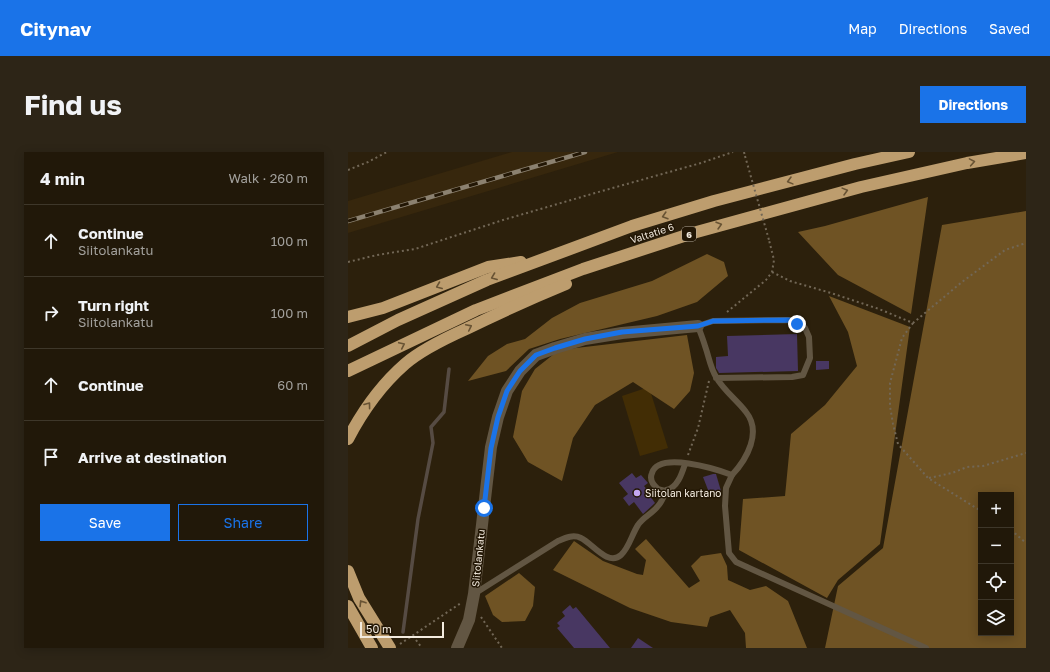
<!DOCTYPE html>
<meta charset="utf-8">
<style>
body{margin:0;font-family:"Golos Text",sans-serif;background:#2d2517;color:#f1f3f6}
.controls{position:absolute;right:12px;bottom:12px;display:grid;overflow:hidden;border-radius:0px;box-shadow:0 2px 10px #0003}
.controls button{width:36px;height:36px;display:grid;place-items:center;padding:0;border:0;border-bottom:1px solid #3e372a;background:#211809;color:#f1f3f6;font:20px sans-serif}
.scale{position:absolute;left:12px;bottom:10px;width:84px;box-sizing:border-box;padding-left:4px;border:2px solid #f3ebdf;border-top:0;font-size:11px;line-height:14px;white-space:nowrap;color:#f3ebdf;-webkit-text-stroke:3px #221604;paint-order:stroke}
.stop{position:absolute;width:12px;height:12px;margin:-9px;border:3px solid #1a73e8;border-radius:50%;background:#fff}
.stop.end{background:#1a73e8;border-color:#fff;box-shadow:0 1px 4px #0008}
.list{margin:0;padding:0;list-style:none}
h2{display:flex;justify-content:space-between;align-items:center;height:52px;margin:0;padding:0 16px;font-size:17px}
h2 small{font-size:13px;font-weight:400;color:#a2a09c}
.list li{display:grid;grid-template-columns:26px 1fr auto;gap:12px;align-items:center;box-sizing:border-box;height:72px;padding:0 16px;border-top:1px solid #3e372a}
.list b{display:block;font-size:15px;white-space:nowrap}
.list p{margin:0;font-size:13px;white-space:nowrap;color:#a2a09c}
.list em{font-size:13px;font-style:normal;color:#a2a09c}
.actions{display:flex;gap:8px;padding:12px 16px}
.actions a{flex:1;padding:9px 0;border:1px solid #1a73e8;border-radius:0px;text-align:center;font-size:14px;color:#1a73e8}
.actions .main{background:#1a73e8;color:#fff}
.icon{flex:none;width:22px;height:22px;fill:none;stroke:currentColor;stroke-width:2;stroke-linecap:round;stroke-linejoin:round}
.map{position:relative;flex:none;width:678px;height:496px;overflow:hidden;border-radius:0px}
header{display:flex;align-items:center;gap:24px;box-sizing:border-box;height:56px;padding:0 20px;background:#1a73e8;color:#fff}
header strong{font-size:19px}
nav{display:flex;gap:22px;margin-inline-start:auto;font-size:14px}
.intro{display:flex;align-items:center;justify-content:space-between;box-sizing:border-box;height:96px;padding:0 24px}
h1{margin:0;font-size:28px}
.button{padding:10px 18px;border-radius:0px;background:#1a73e8;color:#fff;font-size:14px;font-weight:700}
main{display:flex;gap:24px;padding:0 24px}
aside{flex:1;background:#211809;border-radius:0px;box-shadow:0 2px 10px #0003}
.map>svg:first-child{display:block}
</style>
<header>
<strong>Citynav</strong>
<nav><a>Map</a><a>Directions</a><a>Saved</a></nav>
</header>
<div class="intro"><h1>Find us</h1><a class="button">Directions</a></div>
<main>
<aside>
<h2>4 min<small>Walk · 260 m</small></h2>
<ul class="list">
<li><svg class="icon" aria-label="ahead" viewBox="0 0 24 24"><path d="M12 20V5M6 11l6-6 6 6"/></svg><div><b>Continue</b><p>Siitolankatu</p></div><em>100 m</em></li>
<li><svg class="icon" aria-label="right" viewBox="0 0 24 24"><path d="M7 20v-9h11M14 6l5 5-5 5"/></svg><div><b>Turn right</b><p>Siitolankatu</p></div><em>100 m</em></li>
<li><svg class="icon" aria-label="ahead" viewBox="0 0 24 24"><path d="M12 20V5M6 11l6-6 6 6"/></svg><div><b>Continue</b></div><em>60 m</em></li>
<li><svg class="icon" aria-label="arrive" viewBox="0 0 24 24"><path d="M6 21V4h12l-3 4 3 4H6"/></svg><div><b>Arrive at destination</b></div></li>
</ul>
<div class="actions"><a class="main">Save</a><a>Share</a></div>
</aside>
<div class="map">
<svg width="678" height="496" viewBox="0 0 678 496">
<rect width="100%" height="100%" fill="#2c200c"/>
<path fill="#37270d" d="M164 0H270L0 81V49Z"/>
<path fill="#422d05" d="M301 235 320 296 292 304 274 244Z"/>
<g fill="#6f5324" fill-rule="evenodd">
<path d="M580 45 563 162 490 123 450 80 477 74Z"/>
<path d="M678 59V496H477L490 434 535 396 594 73ZM633 343H663V481H633Z"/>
<path d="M359 102 376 110 380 124 349 150 309 164 212 187 181 197 158 219 120 229 140 204 159 192 177 187 204 166 232 151 304 129Z"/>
<path d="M481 144 562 175 532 392 490 428 479 446 391 398 395 347 437 344 443 282 477 253 509 214 500 180Z"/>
<path d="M339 183 346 221 342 239 326 257 285 230 247 253 225 286 214 329 180 310 165 285 174 239 187 217 211 198Z"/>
<path d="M298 387 341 436 352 429 343 414 353 404 373 401 379 414 380 428 402 438 418 434 440 449 459 496H398L397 481 382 458 362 465 359 475 323 470 282 456 205 418 226 389 255 409 289 422 295 423 298 408 287 397Z"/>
<path d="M171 421 187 435 185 454 177 469 154 470 145 463 137 444Z"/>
</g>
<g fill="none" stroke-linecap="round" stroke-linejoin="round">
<path stroke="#564b43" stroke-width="3.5" d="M55 480 70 367 85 291 83 275 96 260 101 217"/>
</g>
<g fill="#483762">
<path d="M449 182 450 219 371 221 370 219 368 216V205L380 204 379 184Z"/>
<path d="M468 209H481V217L468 218Z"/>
<path d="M284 321 288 326 293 323 300 331 296 334 300 339 299 340 307 351 295 362 286 350 281 354 275 346 280 342 271 331Z"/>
<path d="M365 322H368L373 339 362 343 355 325Z"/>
<path d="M222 453 225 457 228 455 262 496H226L209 476 212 474 209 471 217 464 214 460Z"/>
<path d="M290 486 305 496H283Z"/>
</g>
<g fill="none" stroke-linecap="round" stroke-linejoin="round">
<g stroke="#726756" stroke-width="2" stroke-dasharray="2 3" stroke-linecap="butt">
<path d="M396 0 397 4"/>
<path d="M0 18 20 10 39 0"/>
<path d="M0 110 29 103 67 97 155 68 247 41 353 11 385 0"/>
<path d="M424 120 442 129 483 141 531 157 565 171 614 130 657 98 678 91"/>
<path d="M379 160 418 128 424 120 426 108 421 88"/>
<path d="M565 171 554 186 542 231V254L545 272 550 292 580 326 633 359"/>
<path d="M340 303 350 276 361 229"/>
<path d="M581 326 604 321 619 315 635 314 678 301"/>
<path d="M663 378 678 391"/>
<path d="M133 465 154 496"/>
<path d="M65 484 74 496"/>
<path d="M52 492 113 451"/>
</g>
<g stroke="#625643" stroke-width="6">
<path d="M368 226 444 225 455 223 462 206 461 185 457 176 441 168 365 169 350 174C352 180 355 187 357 194 361 205 362 215 368 225 376 239 389 248 398 260 414 280 399 307 384 323"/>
<path d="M337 312C334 321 330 335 319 338 317 339 312 338 310 337 305 333 301 328 304 321 311 299 368 317 384 323L378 336 377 354 381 401 388 410 578 496"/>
<path d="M126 442 210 389C217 386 225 382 233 386 244 391 260 415 273 403 281 396 284 382 290 373 295 365 304 362 310 354 314 350 316 343 319 338"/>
</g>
<path stroke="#625643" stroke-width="12" d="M109 496 121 468 126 442 143 295 150 265 159 239 172 219 188 203 207 196 237 187 274 181 350 174"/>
<g stroke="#bd9d6e" stroke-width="12">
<path d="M0 165 35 156 140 115 173 110"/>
<path d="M0 194 50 168 139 128 284 74 366 49 507 12 561 0"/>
<path d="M0 219 128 158 235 117 345 81 513 35 619 11 678 1"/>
<path d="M0 287C15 258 33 233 57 212 73 198 98 186 118 177 151 161 184 146 218 132"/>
<path d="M0 419 11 446 42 496"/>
<path d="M0 454 24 496"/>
</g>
<g stroke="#8b8170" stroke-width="4.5">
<path id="rail" d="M0 69 237 0"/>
</g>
<use href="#rail" stroke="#221604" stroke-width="3" stroke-dasharray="9" stroke-linecap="butt"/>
<path stroke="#726756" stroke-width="2" stroke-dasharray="2 3" stroke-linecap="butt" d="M397 4 421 88"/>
</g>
<defs><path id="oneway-chevron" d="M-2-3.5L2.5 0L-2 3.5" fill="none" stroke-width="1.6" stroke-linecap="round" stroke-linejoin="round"/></defs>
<g stroke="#685334">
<use href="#oneway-chevron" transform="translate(624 10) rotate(-10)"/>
<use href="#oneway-chevron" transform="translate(442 29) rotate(165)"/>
<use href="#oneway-chevron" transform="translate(497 39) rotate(-15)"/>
<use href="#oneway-chevron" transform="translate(317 64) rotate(163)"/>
<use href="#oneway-chevron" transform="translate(371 73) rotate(-16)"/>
<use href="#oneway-chevron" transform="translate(146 125) rotate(159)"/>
<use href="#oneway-chevron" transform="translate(91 134) rotate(158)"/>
<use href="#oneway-chevron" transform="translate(121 175) rotate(-26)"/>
<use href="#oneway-chevron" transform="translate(54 193) rotate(-25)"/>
<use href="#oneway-chevron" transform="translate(20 253) rotate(-53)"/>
<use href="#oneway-chevron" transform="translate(14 451) rotate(-122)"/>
</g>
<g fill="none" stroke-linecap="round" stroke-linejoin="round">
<path stroke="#1a73e8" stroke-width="5" d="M136 356 143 296 150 265 159 239 172 219 188 203 207 196 237 187 274 180 350 174 365 169 441 168 449 172"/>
</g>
<circle fill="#c3a7f2" stroke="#221604" stroke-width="1.5" cx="289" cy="341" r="4"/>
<g text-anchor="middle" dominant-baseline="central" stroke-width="3" stroke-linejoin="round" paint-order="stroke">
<rect fill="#221604" stroke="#b4ab9d" stroke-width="1" x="334" y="75" width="14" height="14" rx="3"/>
<g font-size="9" font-weight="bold" fill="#f3ebdf">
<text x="341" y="82">6</text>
</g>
<g font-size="10" fill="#f3ebdf" stroke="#221604">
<text transform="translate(304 81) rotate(-18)">Valtatie 6</text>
<text transform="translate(130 406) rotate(-84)">Siitolankatu</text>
</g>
<g font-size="10" fill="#f3ebdf" stroke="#221604" text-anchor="start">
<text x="297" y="341">Siitolan kartano</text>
</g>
</g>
</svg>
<div class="controls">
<button>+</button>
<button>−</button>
<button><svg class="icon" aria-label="locate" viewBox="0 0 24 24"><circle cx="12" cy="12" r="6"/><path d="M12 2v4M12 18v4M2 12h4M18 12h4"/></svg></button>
<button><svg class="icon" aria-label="layers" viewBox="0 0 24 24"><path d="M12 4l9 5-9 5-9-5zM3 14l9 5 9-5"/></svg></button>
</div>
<div class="scale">50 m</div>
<div class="stop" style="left:136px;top:356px"></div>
<div class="stop end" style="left:449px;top:172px"></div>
</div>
</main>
